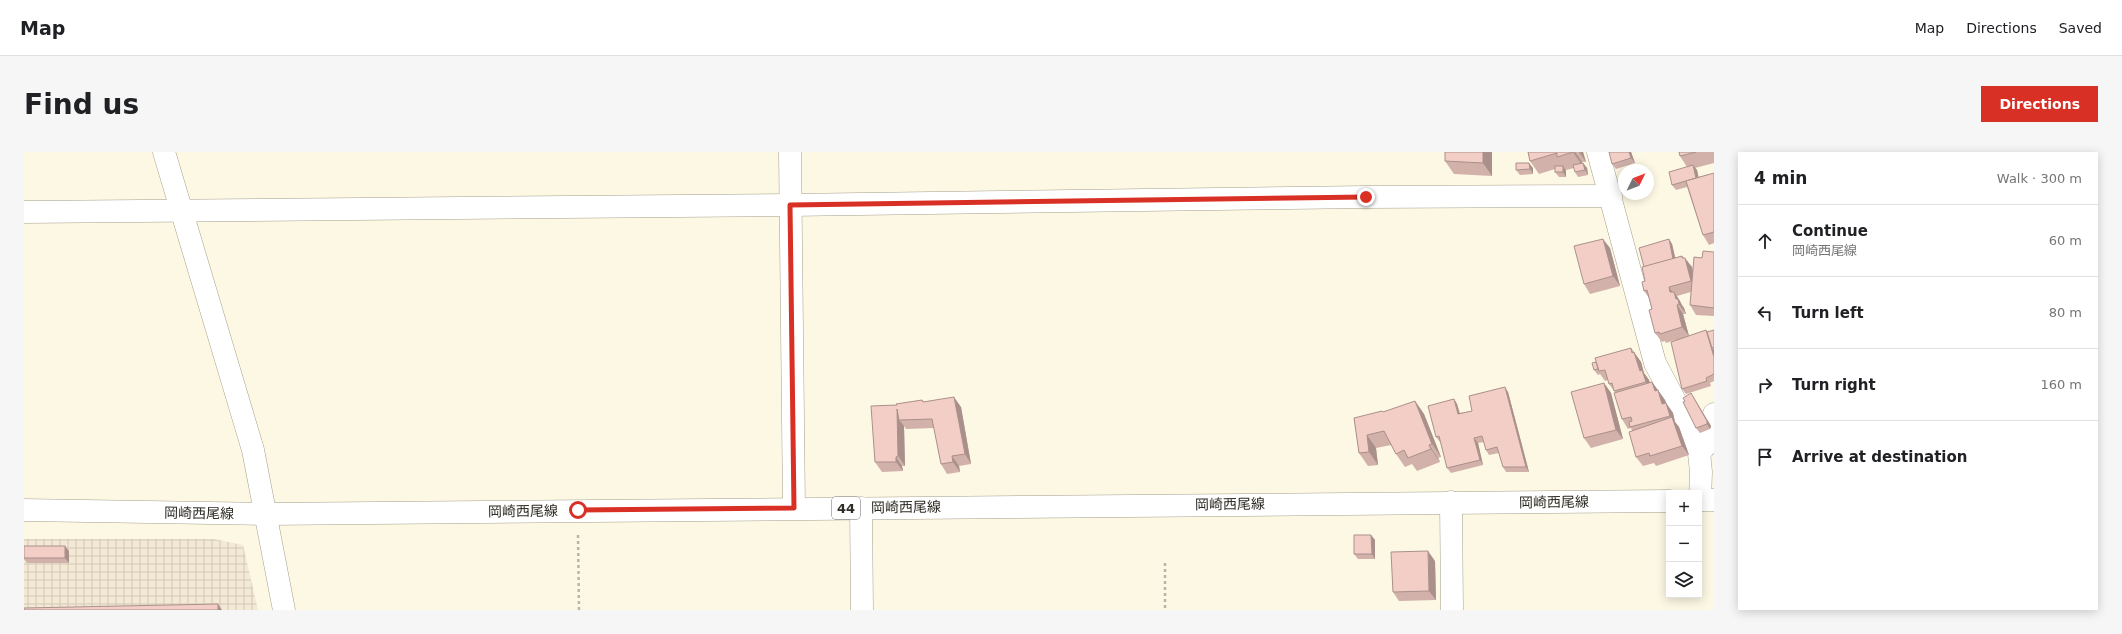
<!DOCTYPE html>
<meta charset="utf-8">
<style>
body{margin:0;font-family:"DejaVu Sans","Noto Sans JP",sans-serif;background:#f6f6f6;color:#202124}
.controls{position:absolute;right:12px;bottom:12px;display:grid;overflow:hidden;border-radius:0px;box-shadow:0 2px 10px #0003}
.controls button{width:36px;height:36px;display:grid;place-items:center;padding:0;border:0;border-bottom:1px solid #e0e0e0;background:#fff;color:#202124;font:20px sans-serif}
.compass{position:absolute;left:1594px;top:12px;width:36px;height:36px;border-radius:50%;background:#fff;box-shadow:0 2px 10px #0003;rotate:47deg}
.stop{position:absolute;width:12px;height:12px;margin:-9px;border:3px solid #d93025;border-radius:50%;background:#fff}
.stop.end{background:#d93025;border-color:#fff;box-shadow:0 1px 4px #0008}
.list{margin:0;padding:0;list-style:none}
h2{display:flex;justify-content:space-between;align-items:center;height:52px;margin:0;padding:0 16px;font-size:17px}
h2 small{font-size:13px;font-weight:400;color:#757577}
.list li{display:grid;grid-template-columns:26px 1fr auto;gap:12px;align-items:center;box-sizing:border-box;height:72px;padding:0 16px;border-top:1px solid #e0e0e0}
.list b{display:block;font-size:15px;white-space:nowrap}
.list p{margin:0;font-size:13px;white-space:nowrap;color:#757577}
.list em{font-size:13px;font-style:normal;color:#757577}
.icon{flex:none;width:22px;height:22px;fill:none;stroke:currentColor;stroke-width:2;stroke-linecap:round;stroke-linejoin:round}
.map{position:relative;flex:none;width:1690px;height:458px;overflow:hidden;border-radius:0px}
header{display:flex;align-items:center;gap:24px;box-sizing:border-box;height:56px;padding:0 20px;background:#fff;border-bottom:1px solid #e0e0e0}
header strong{font-size:19px}
nav{display:flex;gap:22px;margin-inline-start:auto;font-size:14px}
.intro{display:flex;align-items:center;justify-content:space-between;box-sizing:border-box;height:96px;padding:0 24px}
h1{margin:0;font-size:28px}
.button{padding:10px 18px;border-radius:0px;background:#d93025;color:#fff;font-size:14px;font-weight:700}
main{display:flex;gap:24px;padding:0 24px}
aside{flex:1;background:#fff;border-radius:0px;box-shadow:0 2px 10px #0003}
.map>svg:first-child{display:block}
</style>
<header>
<strong>Map</strong>
<nav><a>Map</a><a>Directions</a><a>Saved</a></nav>
</header>
<div class="intro"><h1>Find us</h1><a class="button">Directions</a></div>
<main>
<div class="map">
<svg width="1690" height="458" viewBox="0 0 1690 458">
<defs>
<pattern id="industrial-grid" width="8" height="8" patternUnits="userSpaceOnUse"><rect width="8" height="8" fill="#f3e9d4"/><path d="M0 4h8M4 0v8" fill="none" stroke="#d1c8b6"/></pattern>
</defs>
<rect width="100%" height="100%" fill="#fdf8e4"/>
<path fill="url(#industrial-grid)" d="M0 387H190L219 393 234 458H0Z"/>
<g fill="none" stroke-linecap="round" stroke-linejoin="round">
<g stroke="#a4a08d" stroke-width="23">
<g id="minor">
<path d="M140 0 229 298 260 458"/>
<path d="M766 0 770 356"/>
<path d="M1574 0 1631 211 1659 264 1675 301 1677 320 1676 348"/>
<path d="M0 60 766 53 1342 45 1587 44"/>
<path d="M1675 301 1684 291 1690 262"/>
<path d="M1427 350 1428 458"/>
<path d="M837 356 838 458"/>
</g>
</g>
<g stroke="#a4a08d" stroke-width="23">
<g id="major">
<path d="M1675 348H1690"/>
<path d="M0 358 242 362 1645 349"/>
</g>
</g>
<g stroke="#bab5a6" stroke-width="2.5" stroke-dasharray="3 3" stroke-linecap="butt">
<path d="M554 383 555 458"/>
<path d="M1141 411V458"/>
</g>
<use href="#minor" stroke="#fff" stroke-width="22"/>
<use href="#major" stroke="#fff" stroke-width="22"/>
</g>
<g fill="#d1b1aa">
<path d="M1421 0H1468V24L1430 22 1421 9Z"/>
<path d="M1504 0H1559L1562 10H1558V11H1559L1563 16 1564 23 1554 25 1551 20 1550 16 1542 18V25H1535L1531 20V17L1515 22 1506 9Z"/>
<path d="M1607 0 1611 11 1592 17 1588 12Z"/>
<path d="M1655 0H1690V11L1671 16 1673 18 1674 25 1690 21V91L1685 93 1679 83 1663 35 1652 38 1648 33 1663 15 1656 4Z"/>
<path d="M1509 16V22L1496 23 1492 18Z"/>
<path d="M1645 87 1648 92 1651 106 1658 104 1668 115 1669 120 1678 106 1690 100V164L1672 163 1666 153 1667 140 1653 144 1660 156 1662 162H1659L1665 184 1682 178 1690 195V229L1686 231 1687 234 1662 242 1658 237 1651 188 1642 191 1641 189 1638 190 1631 181 1628 157 1625 146 1620 139 1621 129 1620 115Z"/>
<path d="M1586 96 1596 134 1566 142 1560 132Z"/>
<path d="M1610 200 1617 210 1620 221 1625 228 1626 230H1628L1641 248 1642 251 1649 261 1651 270 1655 275 1665 303 1632 314 1630 311 1619 314 1612 305 1608 279 1607 276 1604 277 1598 267 1591 240 1585 232 1584 228 1581 229 1576 222 1574 223 1570 218Z"/>
<path d="M1580 231 1587 241 1599 287 1567 296 1560 286Z"/>
<path d="M1484 240 1505 320H1482L1479 315 1475 301 1465 303 1462 298 1460 290 1454 291 1459 313 1427 321 1423 316 1417 290H1416L1412 285 1430 247 1433 252 1436 261 1448 259Z"/>
<path d="M1667 241 1687 274 1686 277 1676 281 1672 276 1661 249Z"/>
<path d="M898 248 900 250 937 255 947 312 935 314 936 320 923 322 917 312 910 276 882 277 880 274 881 314H878L879 319 858 320 851 310 873 253Z"/>
<path d="M1391 249 1400 262 1417 305 1414 306 1416 310 1393 319 1388 312 1381 315 1372 302 1367 293 1352 296 1354 313 1344 314 1335 301 1330 266 1360 260Z"/>
<path d="M1347 383 1351 388V407H1334L1330 402Z"/>
<path d="M0 394 45 399V411H3L0 407Z"/>
<path d="M1411 409 1412 448 1375 449 1369 440Z"/>
</g>
<g fill="#aa908b">
<path d="M1459 0H1468V24L1459 11Z"/>
<path d="M1549 0H1551L1558 10V13Z"/>
<path d="M1555 0H1559L1562 10Z"/>
<path d="M1605 0H1607L1611 11 1607 6Z"/>
<path d="M1505 11 1509 16V22L1506 17Z"/>
<path d="M1559 11 1563 16 1564 23 1561 18Z"/>
<path d="M1669 13 1673 18 1676 31 1672 26Z"/>
<path d="M1539 14 1542 19V25L1539 20Z"/>
<path d="M1579 87 1586 96 1596 134 1589 124Z"/>
<path d="M1645 87 1648 92 1654 117 1650 112Z"/>
<path d="M1658 104 1662 111 1661 106 1668 115 1673 139 1667 129Z"/>
<path d="M1645 135 1651 144 1650 140 1656 149 1657 152 1660 156 1662 162 1646 140Z"/>
<path d="M1653 153 1659 162 1665 184 1658 175Z"/>
<path d="M1682 178 1686 183 1688 196 1690 198V205Z"/>
<path d="M1607 196 1617 210 1620 221 1625 228 1628 240 1622 230 1616 219Z"/>
<path d="M1628 230 1641 248 1645 262 1638 252 1631 239Z"/>
<path d="M1580 231 1587 241 1599 287 1592 278Z"/>
<path d="M1481 235 1484 240 1505 320 1502 315Z"/>
<path d="M1667 241 1687 274 1686 277 1683 272Z"/>
<path d="M930 245 937 255 947 312 941 302Z"/>
<path d="M1430 247 1433 252 1437 267 1434 262Z"/>
<path d="M1391 249 1400 262 1417 305 1408 292Z"/>
<path d="M1642 251 1649 261 1651 270 1655 275 1665 303 1658 294 1649 269 1646 264Z"/>
<path d="M873 257 875 268 880 274 881 314 874 304Z"/>
<path d="M1343 283 1352 296 1354 313 1345 300Z"/>
<path d="M1450 286 1454 291 1459 313 1456 308Z"/>
<path d="M1405 293 1414 306 1416 310 1407 297Z"/>
<path d="M928 304 935 314 936 320 929 310Z"/>
<path d="M872 305 878 314 879 319 872 310Z"/>
<path d="M1347 383 1351 388V407L1348 402Z"/>
<path d="M41 394 45 399V411L41 406Z"/>
<path d="M1404 399 1411 409 1412 448 1405 439Z"/>
<path d="M194 452 198 458H194Z"/>
</g>
<g fill="#f3cec6" stroke="#aa908b">
<path d="M1421 0H1459V11L1421 9Z"/>
<path d="M1504 0H1549L1533 5V1L1506 9Z"/>
<path d="M1585 0H1605L1607 6 1588 12Z"/>
<path d="M1655 0H1672L1656 4Z"/>
<path d="M1492 11H1505L1506 17 1492 18Z"/>
<path d="M1559 11 1561 18 1551 20 1549 13Z"/>
<path d="M1669 13 1672 26 1648 33 1645 20Z"/>
<rect x="1531" y="14" width="8" height="6"/>
<path d="M1690 21V80L1679 83 1662 29Z"/>
<path d="M1579 87 1589 124 1560 132 1550 94Z"/>
<path d="M1645 87 1649 107 1620 115 1615 96Z"/>
<path d="M1679 99 1690 100V156L1666 153 1670 105 1678 106Z"/>
<path d="M1658 104V106H1661L1667 129 1645 135 1646 140H1650L1652 147H1654L1655 152 1653 153 1658 175 1636 182 1635 180 1631 181 1625 158 1628 157 1623 138 1620 139 1618 130 1621 129 1618 115Z"/>
<path d="M1682 178 1690 205V222L1682 226 1683 229 1658 237 1647 190Z"/>
<path d="M1690 178V195L1688 196 1683 180Z"/>
<path d="M1607 196 1608 201 1610 200 1616 219 1618 218 1622 230 1590 239 1588 231 1585 232 1581 218 1575 219 1571 206Z"/>
<path d="M1572 210 1574 217 1570 218 1568 211Z"/>
<path d="M1628 230 1631 239 1634 238 1638 252 1642 251 1646 264 1606 275 1605 270 1608 269 1607 265 1598 267 1590 241Z"/>
<path d="M1580 231 1592 278 1560 286 1547 240Z"/>
<path d="M1481 235 1502 315H1479L1473 295 1462 298 1458 284 1450 286 1456 308 1423 316 1415 284 1412 285 1404 254 1430 247 1434 262 1448 259 1445 244Z"/>
<path d="M1667 241 1683 269V272L1672 276 1659 250 1661 249 1659 246Z"/>
<path d="M930 245 941 302 928 304 929 310 917 312 908 267 875 268 873 257 874 304 872 305V310H851L847 254 873 253 872 252 898 248 899 250Z"/>
<path d="M1391 249 1408 292 1405 293 1407 297 1384 306 1380 298 1372 302 1360 279 1343 283 1345 300 1335 301 1330 266 1358 259 1359 260Z"/>
<path d="M1648 265 1658 294 1626 304 1625 301 1612 305 1605 280Z"/>
<path d="M1330 383H1347L1348 402H1330Z"/>
<rect x="0" y="394" width="41" height="12"/>
<path d="M1404 399 1405 439 1369 440 1367 400Z"/>
<path d="M194 452V458H0V456Z"/>
</g>
<g fill="none" stroke-linecap="round" stroke-linejoin="round">
<path stroke="#d93025" stroke-width="5" d="M554 358 770 356 766 53 1342 45"/>
</g>
<g text-anchor="middle" dominant-baseline="central" stroke-width="3" stroke-linejoin="round" paint-order="stroke">
<rect fill="#fff" stroke="#6d6b66" stroke-width="1" x="808" y="345" width="28" height="22" rx="3"/>
<g font-size="13" font-weight="bold" fill="#2e2c25">
<text x="822" y="356">44</text>
</g>
<g font-size="14" fill="#2e2c25" stroke="#fff">
<text transform="translate(1530 350) rotate(-1)">岡崎西尾線</text>
<text transform="translate(1206 352) rotate(-1)">岡崎西尾線</text>
<text transform="translate(882 355) rotate(-1)">岡崎西尾線</text>
<text transform="translate(499 359) rotate(-1)">岡崎西尾線</text>
<text transform="translate(175 361) rotate(1)">岡崎西尾線</text>
</g>
</g>
</svg>
<div class="controls">
<button>+</button>
<button>−</button>
<button><svg class="icon" aria-label="layers" viewBox="0 0 24 24"><path d="M12 4l9 5-9 5-9-5zM3 14l9 5 9-5"/></svg></button>
</div>
<svg class="compass" viewBox="-18 -18 36 36"><path d="M0-13l5 13h-10z" fill="#e53935"/><path d="M0 13l5-13h-10z" fill="#757577"/></svg>
<div class="stop" style="left:554px;top:358px"></div>
<div class="stop end" style="left:1342px;top:45px"></div>
</div>
<aside>
<h2>4 min<small>Walk · 300 m</small></h2>
<ul class="list">
<li><svg class="icon" aria-label="ahead" viewBox="0 0 24 24"><path d="M12 20V5M6 11l6-6 6 6"/></svg><div><b>Continue</b><p>岡崎西尾線</p></div><em>60 m</em></li>
<li><svg class="icon" aria-label="left" viewBox="0 0 24 24"><path d="M17 20v-9H6M10 6l-5 5 5 5"/></svg><div><b>Turn left</b></div><em>80 m</em></li>
<li><svg class="icon" aria-label="right" viewBox="0 0 24 24"><path d="M7 20v-9h11M14 6l5 5-5 5"/></svg><div><b>Turn right</b></div><em>160 m</em></li>
<li><svg class="icon" aria-label="arrive" viewBox="0 0 24 24"><path d="M6 21V4h12l-3 4 3 4H6"/></svg><div><b>Arrive at destination</b></div></li>
</ul>
</aside>
</main>
